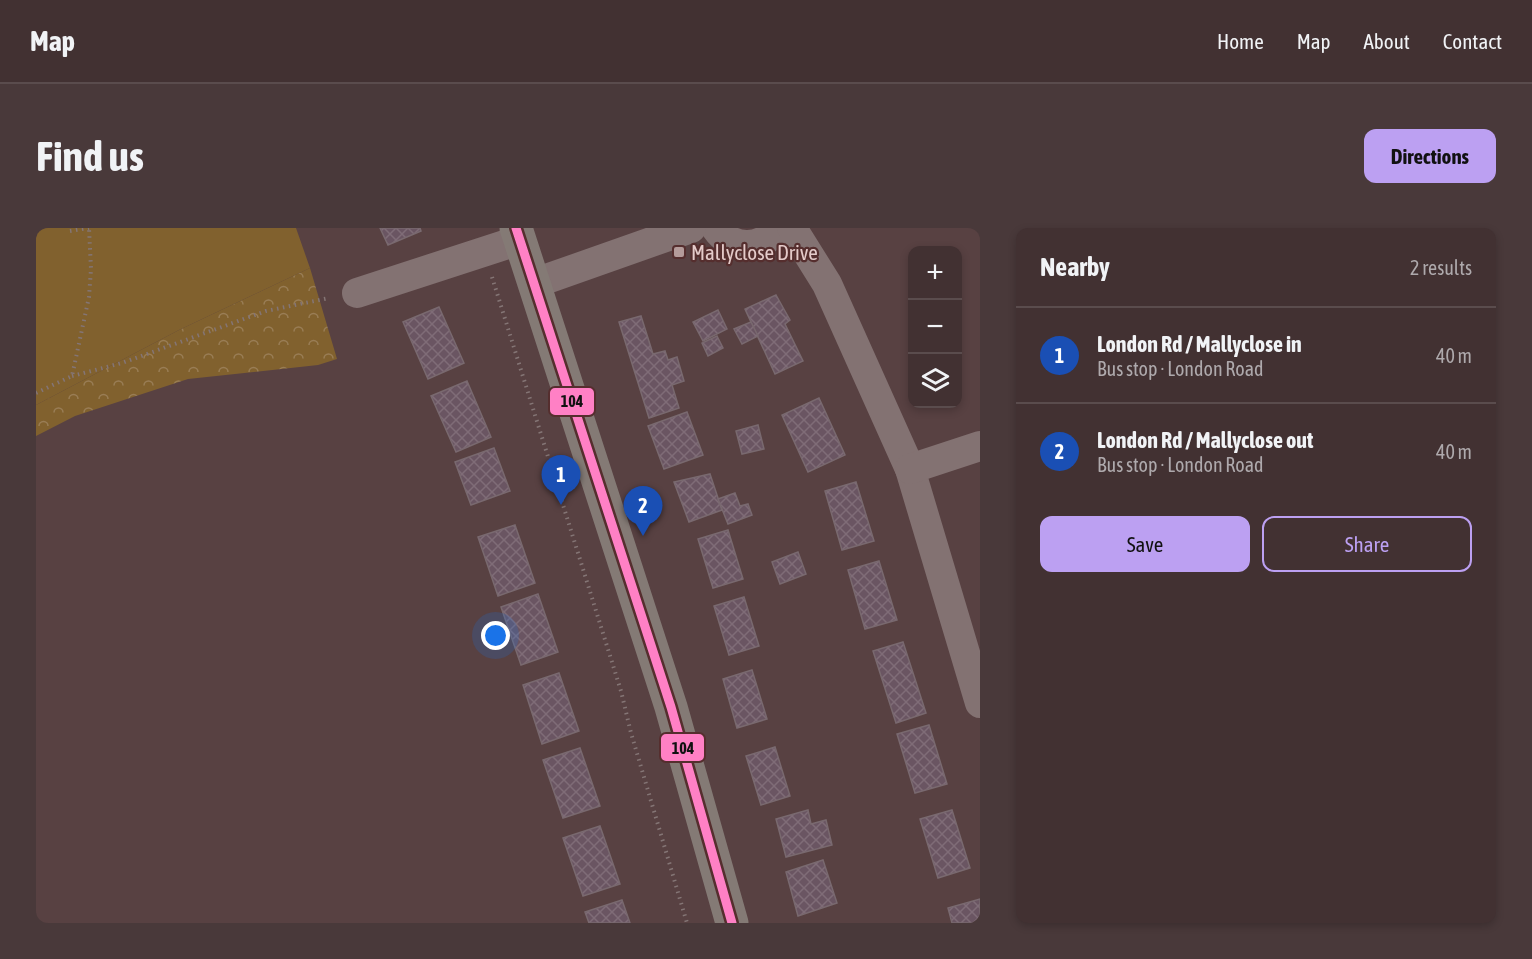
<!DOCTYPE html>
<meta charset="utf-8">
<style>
body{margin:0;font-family:"Asap Condensed",sans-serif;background:#49393a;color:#f1f3f6}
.controls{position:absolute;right:18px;top:18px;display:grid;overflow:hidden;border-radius:12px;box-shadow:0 3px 9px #0003}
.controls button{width:54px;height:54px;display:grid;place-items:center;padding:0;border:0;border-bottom:2px solid #5a4c4d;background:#423132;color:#f1f3f6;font:30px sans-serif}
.you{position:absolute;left:460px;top:408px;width:21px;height:21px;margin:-15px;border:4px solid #fff;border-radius:50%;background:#1a73e8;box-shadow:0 0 0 9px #1a73e833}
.badge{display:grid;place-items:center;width:39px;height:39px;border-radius:50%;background:#bca0f2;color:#fff;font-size:20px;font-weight:700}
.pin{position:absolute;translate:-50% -50px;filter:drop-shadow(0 2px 3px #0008)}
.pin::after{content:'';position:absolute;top:32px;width:21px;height:18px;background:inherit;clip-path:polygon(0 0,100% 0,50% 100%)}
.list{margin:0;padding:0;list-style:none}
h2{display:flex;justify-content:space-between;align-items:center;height:78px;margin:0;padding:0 24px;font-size:26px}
h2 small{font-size:20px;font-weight:400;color:#aea9ac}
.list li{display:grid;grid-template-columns:39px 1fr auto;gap:18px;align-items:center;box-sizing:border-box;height:96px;padding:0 24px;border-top:2px solid #5a4c4d}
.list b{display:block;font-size:22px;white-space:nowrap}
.list p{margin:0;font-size:20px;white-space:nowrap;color:#aea9ac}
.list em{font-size:20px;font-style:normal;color:#aea9ac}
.actions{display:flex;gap:12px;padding:18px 24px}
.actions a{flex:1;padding:14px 0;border:2px solid #bca0f2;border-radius:12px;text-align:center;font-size:21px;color:#bca0f2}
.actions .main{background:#bca0f2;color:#111}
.icon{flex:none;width:33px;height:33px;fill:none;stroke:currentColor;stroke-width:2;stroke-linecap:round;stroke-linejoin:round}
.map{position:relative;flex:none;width:944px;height:695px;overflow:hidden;border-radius:12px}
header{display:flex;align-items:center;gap:36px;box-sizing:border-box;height:84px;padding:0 30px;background:#423132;border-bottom:2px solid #5a4c4d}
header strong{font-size:28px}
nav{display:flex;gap:33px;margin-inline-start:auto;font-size:21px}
.intro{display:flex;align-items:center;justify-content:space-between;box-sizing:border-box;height:144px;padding:0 36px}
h1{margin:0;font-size:42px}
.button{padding:15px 27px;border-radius:12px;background:#bca0f2;color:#111;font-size:21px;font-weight:700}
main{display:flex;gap:36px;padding:0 36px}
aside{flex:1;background:#423132;border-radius:12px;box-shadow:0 3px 9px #0003}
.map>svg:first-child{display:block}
</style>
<header>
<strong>Map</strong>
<nav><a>Home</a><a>Map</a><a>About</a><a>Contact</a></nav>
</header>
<div class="intro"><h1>Find us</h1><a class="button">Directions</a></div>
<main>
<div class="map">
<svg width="944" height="695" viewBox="0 0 944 695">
<defs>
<pattern id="forest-crowns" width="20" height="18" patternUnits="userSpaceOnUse" patternTransform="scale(1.5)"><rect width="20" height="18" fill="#81612e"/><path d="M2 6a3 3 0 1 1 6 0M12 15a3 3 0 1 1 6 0" fill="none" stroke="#997d55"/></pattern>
<pattern id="building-cross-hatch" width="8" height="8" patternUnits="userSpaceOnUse" patternTransform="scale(1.5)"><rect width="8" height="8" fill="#6a5562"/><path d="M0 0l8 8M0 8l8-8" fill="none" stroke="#7f6c77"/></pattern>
</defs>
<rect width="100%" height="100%" fill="#584142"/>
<path fill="url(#forest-crowns)" d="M274 40 301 131 282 137 152 151 39 188 0 208V177L143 102Z"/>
<path fill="#81612e" d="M0 0H260L274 40 143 102 0 177Z"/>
<g fill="url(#building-cross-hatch)" stroke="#79696f" stroke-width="1.5">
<path d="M344 0H384L385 3 352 17Z"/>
<path d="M740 67 754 92 749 96 767 133 739 146 709 81Z"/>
<path d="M403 79 428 135 392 151 367 94Z"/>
<path d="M682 82 691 101 667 113 657 94Z"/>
<path d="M605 88 617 126 629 123 632 132 641 129 648 153 636 157 643 180 613 190 583 94Z"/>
<path d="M715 94 722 108 706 116 698 101Z"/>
<path d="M681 108 687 120 672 128 666 115Z"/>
<path d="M431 153 455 209 420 224 395 168Z"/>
<path d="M783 170 809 227 772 244 746 187Z"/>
<path d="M651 184 667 227 628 241 612 198Z"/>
<path d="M722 197 728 221 706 226 700 203Z"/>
<path d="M458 220 474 263 435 277 419 234Z"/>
<path d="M674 246 686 282 653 294 638 254Z"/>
<path d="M820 254 838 313 806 322 789 263Z"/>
<path d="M699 265 704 278 712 276 716 287 692 296 682 271Z"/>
<path d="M479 297 499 355 462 368 442 309Z"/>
<path d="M692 302 707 351 677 360 662 311Z"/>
<path d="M762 324 770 346 744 356 736 334Z"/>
<path d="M843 333 861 392 829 401 812 342Z"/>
<path d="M502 366 522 424 485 437 465 379Z"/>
<path d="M708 369 723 418 693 427 678 378Z"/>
<path d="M867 414 890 485 860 495 837 423Z"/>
<path d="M716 442 731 491 701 500 687 451Z"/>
<path d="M523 445 543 503 506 516 487 457Z"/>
<path d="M893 497 911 556 879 565 861 506Z"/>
<path d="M739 519 754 568 725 577 710 528Z"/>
<path d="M544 520 564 578 527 590 507 532Z"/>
<path d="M772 582 775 596 790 592 796 617 750 629 740 591Z"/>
<path d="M916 582 934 640 902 650 884 591Z"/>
<path d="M564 598 584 656 547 668 527 610Z"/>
<path d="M787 632 801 675 762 688 750 644Z"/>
<path d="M944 671V695H916L912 680Z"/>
<path d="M586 672 594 695H553L549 684Z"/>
</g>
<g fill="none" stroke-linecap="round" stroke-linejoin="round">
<g stroke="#847575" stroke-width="4" stroke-dasharray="1.5 4.5" stroke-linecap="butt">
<path d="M34 3 53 0"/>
<path d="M456 49 585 463 595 505 651 695"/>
<path d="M36 148 86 135 230 83 293 70"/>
<path d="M0 165 36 148 53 69 55 41 53 0"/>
</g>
<g stroke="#837272" stroke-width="30">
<path d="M680 0C695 22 726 23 742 0"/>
<path d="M756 0 791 56 874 241 944 475"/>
<path d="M499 55 655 0"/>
<path d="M321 65 484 12"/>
<path d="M874 241 944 218"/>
</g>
<path stroke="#847a75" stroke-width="33" d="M480 0 635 479 696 695"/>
<g stroke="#552e2e" stroke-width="14">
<path id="bus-1" d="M480 0 635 479 696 695"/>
</g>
<use href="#bus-1" stroke="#ff80c5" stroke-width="9"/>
</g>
<rect fill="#b49b9a" stroke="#552e2e" stroke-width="2" x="637" y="18" width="12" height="12" rx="3"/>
<g text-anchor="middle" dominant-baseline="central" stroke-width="4.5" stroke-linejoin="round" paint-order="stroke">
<g font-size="21" fill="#e5cbca" stroke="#552e2e" text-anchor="start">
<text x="655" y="24">Mallyclose Drive</text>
</g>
</g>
<g stroke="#552e2e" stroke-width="2">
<rect x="513" y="159" width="46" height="29" rx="6" fill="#ff80c5"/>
<rect x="624" y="505" width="45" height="29" rx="6" fill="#ff80c5"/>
</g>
<g font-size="16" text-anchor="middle" font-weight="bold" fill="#111">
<text x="536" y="179">104</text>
<text x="647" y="526">104</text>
</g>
</svg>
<div class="controls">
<button>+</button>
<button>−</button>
<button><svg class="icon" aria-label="layers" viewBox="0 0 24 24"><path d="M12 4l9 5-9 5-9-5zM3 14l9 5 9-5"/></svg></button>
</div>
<div class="you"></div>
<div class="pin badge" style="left:525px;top:277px;background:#1a4fb4">1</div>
<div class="pin badge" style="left:607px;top:308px;background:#1a4fb4">2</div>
</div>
<aside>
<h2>Nearby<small>2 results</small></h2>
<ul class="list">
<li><span class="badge" style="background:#1a4fb4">1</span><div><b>London Rd / Mallyclose in</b><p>Bus stop · London Road</p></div><em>40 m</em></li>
<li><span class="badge" style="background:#1a4fb4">2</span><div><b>London Rd / Mallyclose out</b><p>Bus stop · London Road</p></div><em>40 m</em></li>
</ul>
<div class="actions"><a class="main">Save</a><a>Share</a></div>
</aside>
</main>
